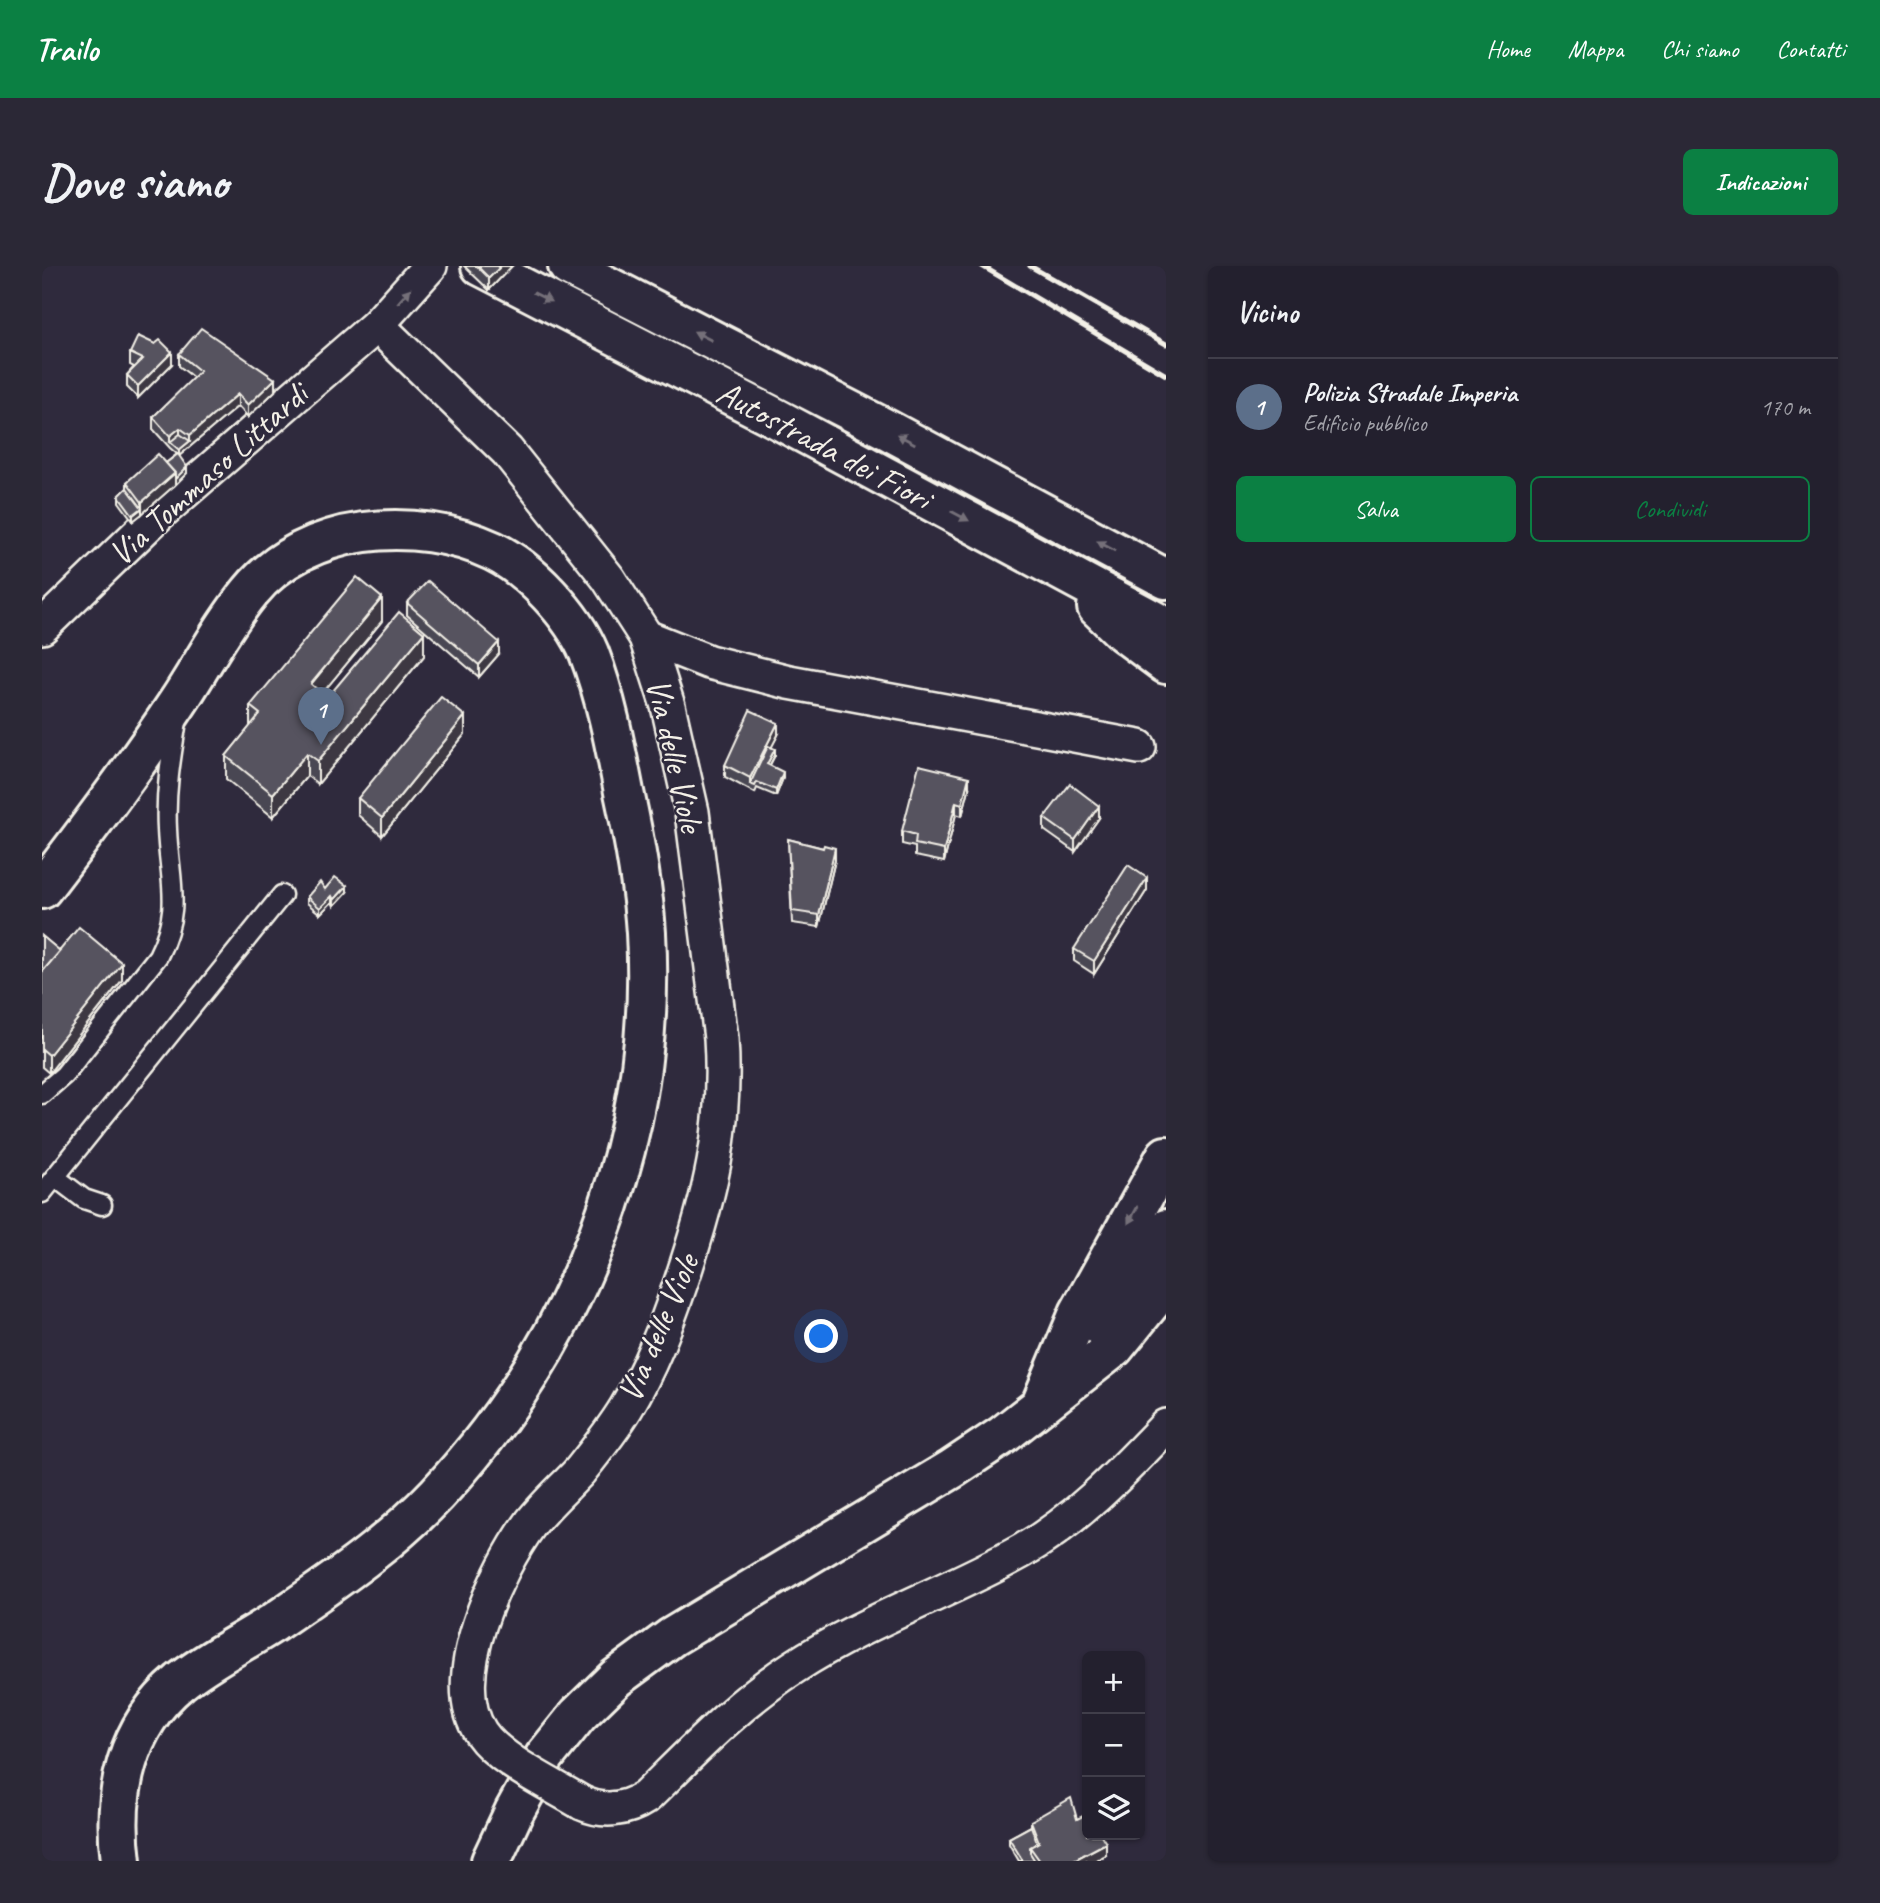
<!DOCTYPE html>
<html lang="it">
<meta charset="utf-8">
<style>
body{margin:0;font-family:Caveat,sans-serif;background:#2b2836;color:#f1f3f6}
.controls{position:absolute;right:21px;bottom:21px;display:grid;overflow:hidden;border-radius:10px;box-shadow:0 2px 5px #0004}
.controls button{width:63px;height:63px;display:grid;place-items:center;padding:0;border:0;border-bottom:2px solid #403e4a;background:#23202e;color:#f1f3f6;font:35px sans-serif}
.you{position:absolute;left:780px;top:1071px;width:24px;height:24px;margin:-18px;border:5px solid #fff;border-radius:50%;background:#1a73e8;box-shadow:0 0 0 10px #1a73e833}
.badge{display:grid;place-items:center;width:46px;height:46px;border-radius:50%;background:#0b8043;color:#fff;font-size:23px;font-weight:700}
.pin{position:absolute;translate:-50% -58px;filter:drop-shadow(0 2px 4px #0008)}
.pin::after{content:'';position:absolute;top:37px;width:24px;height:21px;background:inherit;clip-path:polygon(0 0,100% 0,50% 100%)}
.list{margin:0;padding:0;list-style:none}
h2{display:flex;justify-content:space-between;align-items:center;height:91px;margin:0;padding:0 28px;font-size:30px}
h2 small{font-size:23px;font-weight:400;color:#a3a3aa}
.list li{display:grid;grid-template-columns:46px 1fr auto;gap:21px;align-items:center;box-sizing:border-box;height:98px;padding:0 28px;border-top:2px solid #403e4a}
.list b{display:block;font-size:26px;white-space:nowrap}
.list p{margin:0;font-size:23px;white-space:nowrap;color:#a3a3aa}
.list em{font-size:23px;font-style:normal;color:#a3a3aa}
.actions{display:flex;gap:14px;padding:21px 28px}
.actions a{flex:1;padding:16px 0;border:2px solid #0b8043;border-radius:10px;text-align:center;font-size:24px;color:#0b8043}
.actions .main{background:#0b8043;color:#fff}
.icon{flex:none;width:38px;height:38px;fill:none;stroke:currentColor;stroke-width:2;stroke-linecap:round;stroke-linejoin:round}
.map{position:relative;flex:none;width:1124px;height:1595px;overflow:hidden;border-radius:10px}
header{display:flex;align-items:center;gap:42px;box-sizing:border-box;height:98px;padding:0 35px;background:#0b8043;color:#fff}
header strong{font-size:33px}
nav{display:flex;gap:38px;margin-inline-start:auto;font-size:24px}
.intro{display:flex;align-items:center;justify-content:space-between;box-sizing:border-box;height:168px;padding:0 42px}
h1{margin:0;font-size:49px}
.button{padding:18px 32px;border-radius:10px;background:#0b8043;color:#fff;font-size:24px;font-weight:700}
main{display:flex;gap:42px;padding:0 42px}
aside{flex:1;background:#23202e;border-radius:10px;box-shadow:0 2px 5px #0004}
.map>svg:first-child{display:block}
</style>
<header>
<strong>Trailo</strong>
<nav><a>Home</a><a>Mappa</a><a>Chi siamo</a><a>Contatti</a></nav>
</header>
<div class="intro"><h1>Dove siamo</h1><a class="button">Indicazioni</a></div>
<main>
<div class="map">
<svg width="1124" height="1595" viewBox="0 0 1124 1595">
<rect width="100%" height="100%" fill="#2f2a3d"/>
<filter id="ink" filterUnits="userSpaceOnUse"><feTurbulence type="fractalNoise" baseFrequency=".0143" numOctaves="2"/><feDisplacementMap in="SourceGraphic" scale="14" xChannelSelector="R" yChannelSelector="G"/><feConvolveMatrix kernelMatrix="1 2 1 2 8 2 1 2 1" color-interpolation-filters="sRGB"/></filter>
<g filter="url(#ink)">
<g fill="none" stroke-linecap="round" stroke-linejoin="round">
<g stroke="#f4f1e8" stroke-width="23">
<g id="lane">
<path d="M0 828 22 809 116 690C141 640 127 615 125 563 123 526 129 491 135 455"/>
<path d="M13 911 42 933 60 939"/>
<path d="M0 927 240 629"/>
</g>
</g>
<g stroke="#f4f1e8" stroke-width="38">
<g id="street">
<path d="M335 59 465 185 566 312 604 371 626 440 650 546 679 772C685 863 668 930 639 1016 624 1060 608 1102 584 1142 570 1165 553 1186 537 1206"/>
<path d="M0 361 117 248 335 59 388 0"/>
<path d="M604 371 667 396 747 416 1097 481"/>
<path d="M540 1537C562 1547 584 1544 604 1531 651 1485 696 1437 752 1401 824 1354 905 1327 980 1285 1036 1253 1080 1206 1124 1160"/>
</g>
</g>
<g stroke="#f4f1e8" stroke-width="44">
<g id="highway">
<path d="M439 0 732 151 1124 361"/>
<path d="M526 0 846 164 1124 313"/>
<path d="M1055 341 1081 366 1124 398"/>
<path d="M0 623C47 562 93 501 136 436 160 400 180 360 208 326 264 257 374 249 451 285 488 303 531 349 547 387 564 431 573 479 582 526 592 572 601 619 604 667 616 873 535 1078 395 1228 347 1279 288 1318 231 1357 200 1377 167 1393 138 1416 84 1461 70 1527 79 1595"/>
<path d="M1059 1061 1077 1038 1124 963"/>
<path d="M999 1138 1037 1047 1124 890"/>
<path d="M449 1595 472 1546 503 1490 536 1449 574 1412 630 1371 910 1203 961 1169 1072 1082 1124 1018"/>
</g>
</g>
<use href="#lane" stroke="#2f2a3d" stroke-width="18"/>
<use href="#street" stroke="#2f2a3d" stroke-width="33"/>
<use href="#highway" stroke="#2f2a3d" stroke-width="38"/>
<g stroke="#f4f1e8" stroke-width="5">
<path d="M940 0 1124 109"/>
<path d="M988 0 1124 78"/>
</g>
<g stroke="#f4f1e8" stroke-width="38" stroke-linecap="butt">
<path id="street-bridge" d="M537 1206C521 1223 503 1239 489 1257 455 1303 402 1413 439 1467 458 1495 511 1519 540 1537"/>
</g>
<use href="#street-bridge" stroke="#2f2a3d" stroke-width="33"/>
</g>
<g fill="#4a4752" stroke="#f4f1e8" stroke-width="2">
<path d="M422 0H470L447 24Z"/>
<path d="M88 87 130 98 96 132 85 121V109L92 101 88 99Z"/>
<path d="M137 88 233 125 206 151 196 140 137 190 145 207 133 219 91 255 77 236V230L85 222V216L124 197 135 188 128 182 111 163V151L152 112 137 100Z"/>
<path d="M365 337 457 388 437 411 365 349Z"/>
<path d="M340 355 280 427 285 432 382 390 276 518 265 510 231 551 184 513V490L208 461V440Z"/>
<path d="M423 468 340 570 316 549V532Z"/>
<path d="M736 469 729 481 733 489 728 499 741 512 734 530 715 522 713 527 683 511V499Z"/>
<path d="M927 523 920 550 914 548 902 596 873 590V581L860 578V565Z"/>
<path d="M1002 552H1057L1033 586 1002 564Z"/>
<path d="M746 573 781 582 793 594 777 661 750 657Z"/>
<path d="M283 623 305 626 292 640 290 636 278 648 265 637V631Z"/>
<path d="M1105 624 1052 708 1032 695V683Z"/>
<path d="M0 670 18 685 80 714 7 807 0 801Z"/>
<path d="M1035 1553 1064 1589 1053 1595H977L967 1578V1572L989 1560V1555Z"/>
</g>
<g fill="#3c3942" stroke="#f4f1e8" stroke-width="2">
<path d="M459 0H470L447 24V12Z"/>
<path d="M130 86V98L96 132V120Z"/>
<path d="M233 113V125L206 151V139Z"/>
<path d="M196 128V140L137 190V184L148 175V169Z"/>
<path d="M138 162V174L128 176V170Z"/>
<path d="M145 201V207L133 219V213Z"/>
<path d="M133 207V219L100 248V236Z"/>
<path d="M100 242V248L91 255V249Z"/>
<path d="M340 332V355L269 441V418Z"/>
<path d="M382 367V390L276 518V495Z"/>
<path d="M457 376V388L437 411V399Z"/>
<path d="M423 450V468L340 570V552Z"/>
<path d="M736 457V469L710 519 708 518V512Z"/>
<path d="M733 483V489L725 504V498Z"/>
<path d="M265 487V510L231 551V528Z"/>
<path d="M741 506V512L734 530V524Z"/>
<path d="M927 511V523L920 550V538Z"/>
<path d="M914 536V548L902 596V584Z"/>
<path d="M1057 540V552L1033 586V574Z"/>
<path d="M793 582V594L777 661V649Z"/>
<path d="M1105 612V624L1052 708V695Z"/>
<path d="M305 620V626L292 640V634Z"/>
<path d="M290 630V636L278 648V642Z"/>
<path d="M80 697V714L7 807V789Z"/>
<path d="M1064 1577V1589L1053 1595H1030Z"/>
</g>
<g fill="#56525f" stroke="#f4f1e8" stroke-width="2">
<path d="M435 0H459L447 12Z"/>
<path d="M159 62 233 113 206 139 196 128 148 169 138 162 128 170 111 151 158 105 137 88Z"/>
<path d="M96 70 113 78 118 74 130 86 96 120 85 109 101 93 88 87Z"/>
<path d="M138 168 148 175 137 184 128 176Z"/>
<path d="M116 188 133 207 100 236 85 216Z"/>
<path d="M136 188 145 201 133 213V207L124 197Z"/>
<path d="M85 222 100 242 91 249 77 230Z"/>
<path d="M315 311 340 332 269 418 285 432 357 346 382 367 276 495 265 487 231 528 184 490 218 448 208 440Z"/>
<path d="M386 315 457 376 437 399 365 337Z"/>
<path d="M399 431 423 450 340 552 316 532Z"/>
<path d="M708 444 736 457 708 512 683 499Z"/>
<path d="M726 480 733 483 725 498 741 506 734 524 715 516 713 520 708 518Z"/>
<path d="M877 499 927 511 920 538 914 536 902 584 873 578 874 569 860 565Z"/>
<path d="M1028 518 1057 540 1033 574 1002 552Z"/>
<path d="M746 573 781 582 782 579 793 582 777 649 750 645Z"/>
<path d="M1086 599 1105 612 1052 695 1032 683Z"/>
<path d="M293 611 305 620 292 634 290 630 278 642 265 631 278 616 283 623Z"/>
<path d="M37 661 80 697 7 789 0 783V706Z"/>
<path d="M0 670 18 685 0 706Z"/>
<path d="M1029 1532 1035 1553 1045 1548V1569H1059L1064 1577 1030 1595H998L988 1581 997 1576 989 1555Z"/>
<path d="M989 1560 995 1577 988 1581V1587L993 1595H981L967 1572Z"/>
</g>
<defs><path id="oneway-solid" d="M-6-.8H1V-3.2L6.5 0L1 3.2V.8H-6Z" transform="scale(1.75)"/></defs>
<g fill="#747079">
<use href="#oneway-solid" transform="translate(362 30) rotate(-49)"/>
<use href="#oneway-solid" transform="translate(500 31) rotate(27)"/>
<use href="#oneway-solid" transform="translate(661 70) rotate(-153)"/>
<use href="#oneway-solid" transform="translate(864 173) rotate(-152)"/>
<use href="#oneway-solid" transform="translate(918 250) rotate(28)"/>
<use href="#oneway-solid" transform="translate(1064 280) rotate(-151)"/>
<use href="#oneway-solid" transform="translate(1091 949) rotate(119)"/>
</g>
</g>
<g text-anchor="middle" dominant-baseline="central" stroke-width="5" stroke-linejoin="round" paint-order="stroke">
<g font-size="35" fill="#f4f1e8" stroke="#2f2a3d">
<text transform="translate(782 179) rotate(28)">Autostrada dei Fiori</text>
<text transform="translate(166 208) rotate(-42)">Via Tommaso Littardi</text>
<text transform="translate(633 489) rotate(77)">Via delle Viole</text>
<text transform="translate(616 1062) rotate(-67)">Via delle Viole</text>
</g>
</g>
</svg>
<div class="controls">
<button>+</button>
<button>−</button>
<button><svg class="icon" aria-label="layers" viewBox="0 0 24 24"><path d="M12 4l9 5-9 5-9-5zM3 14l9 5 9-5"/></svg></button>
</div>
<div class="you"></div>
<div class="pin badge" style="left:279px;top:479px;background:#5c6f8a">1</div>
</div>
<aside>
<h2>Vicino<small></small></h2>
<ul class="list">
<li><span class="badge" style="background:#5c6f8a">1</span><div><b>Polizia Stradale Imperia</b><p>Edificio pubblico</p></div><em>170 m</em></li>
</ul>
<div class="actions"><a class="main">Salva</a><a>Condividi</a></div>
</aside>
</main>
